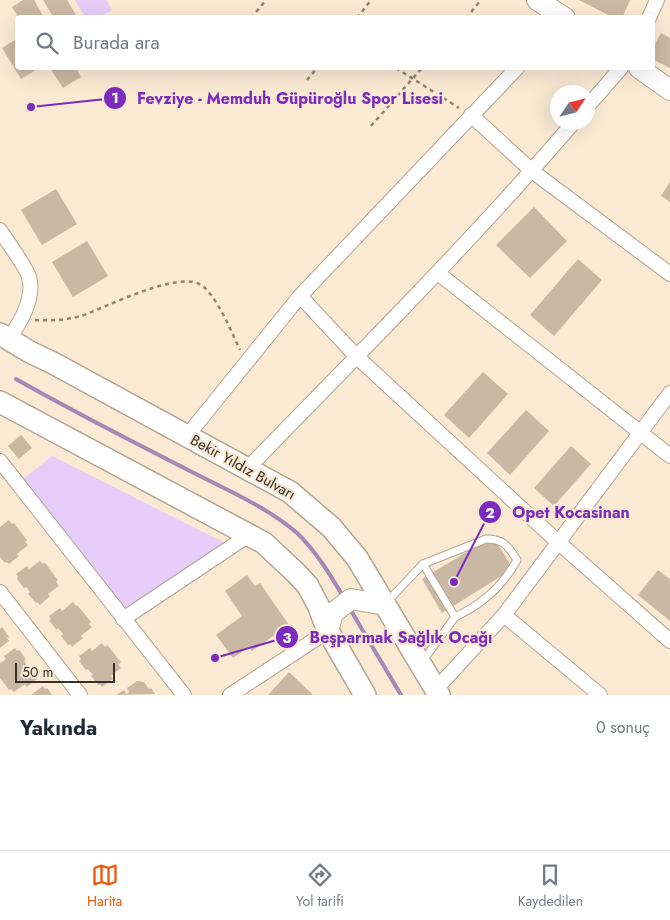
<!DOCTYPE html>
<html lang="tr">
<meta charset="utf-8">
<style>
body{margin:0;font-family:Jost,sans-serif;background:#f6f6f7;color:#1f2937}
.compass{position:absolute;left:550px;top:85px;width:45px;height:45px;border-radius:50%;background:#fff;box-shadow:0 5px 20px #0002;rotate:55deg}
.scale{position:absolute;left:15px;bottom:12px;width:100px;box-sizing:border-box;padding-left:5px;border:2px solid #363028;border-top:0;font-size:14px;line-height:18px;white-space:nowrap;color:#363028;-webkit-text-stroke:4px #faead4;paint-order:stroke}
.list{margin:0;padding:0;list-style:none}
h2{display:flex;justify-content:space-between;align-items:center;height:65px;margin:0;padding:0 20px;font-size:21px}
h2 small{font-size:16px;font-weight:400;color:#747a83}
.icon{flex:none;width:28px;height:28px;fill:none;stroke:currentColor;stroke-width:2;stroke-linecap:round;stroke-linejoin:round}
.map{position:relative;flex:none;width:670px;height:695px;overflow:hidden}
.search{position:absolute;background:#fff;box-shadow:0 5px 20px #0002;left:15px;right:15px;top:15px;height:55px;display:flex;align-items:center;gap:12px;box-sizing:border-box;padding:0 18px;border-radius:5px;color:#747a83;font-size:19px}
.sheet{height:155px;background:#fff}
nav{display:flex;justify-content:space-around;align-items:center;box-sizing:border-box;height:70px;border-top:1px solid #e0e1e3;background:#fff;font-size:14px;color:#747a83}
nav a{display:grid;justify-items:center;gap:2px}
nav .on{color:#ea580c}
.map>svg:first-child{display:block}
</style>
<div class="map">
<svg width="670" height="695" viewBox="0 0 670 695">
<rect width="100%" height="100%" fill="#faead4"/>
<g fill="#e5ccf9">
<path d="M75 0H106L112 10 100 17H85Z"/>
<path d="M52 456 225 543 125 618 22 480Z"/>
</g>
<g fill="none" stroke-linecap="round" stroke-linejoin="round">
<g stroke="#a588b5" stroke-width="4">
<path d="M16 379C74 412 133 442 192 472 227 490 267 507 297 533 316 551 331 576 344 598"/>
<path d="M350 609 401 695"/>
</g>
</g>
<g fill="#c9b9a4">
<path d="M23 0H34L44 18H19L12 7Z"/>
<path d="M43 0H67L78 18H54Z"/>
<path d="M579 0H630L622 18H614Z"/>
<path d="M661 33 670 38V68L652 59V49Z"/>
<path d="M18 38V68H39L21 79 2 48Z"/>
<path d="M50 68H76L81 77 63 88Z"/>
<path d="M670 182V202L661 196Z"/>
<path d="M56 189 77 224 42 245 21 210Z"/>
<path d="M534 207 567 241 530 278 496 245Z"/>
<path d="M87 241 108 276 73 297 52 262Z"/>
<path d="M578 259 602 280 554 336 530 315Z"/>
<path d="M483 372 508 394 469 438 444 415Z"/>
<path d="M526 410 549 431 510 475 487 453Z"/>
<path d="M21 435 32 448 19 459 8 446Z"/>
<path d="M571 446 591 464 554 506 534 488Z"/>
<path d="M9 520 12 524 14 523 27 540 25 542 28 545 17 554 19 556 9 564 6 562 5 563 0 557V527Z"/>
<path d="M493 536 513 569 442 613 422 579Z"/>
<path d="M40 561 43 564 45 563 58 580 56 582 59 586 48 594 50 596 40 605 37 602 36 603 28 594 30 592 26 587 24 588 17 579 18 577 16 574 27 566 29 569Z"/>
<path d="M658 570 670 579V621L638 595Z"/>
<path d="M247 575 255 586 260 583 289 625 252 651 249 647 233 658 216 635 242 616 225 591Z"/>
<path d="M73 602 76 606 77 605 91 622 89 624 92 627 81 636 83 638 72 647 70 644 68 645 61 636 63 634 58 628 57 630 49 621 51 619 49 616 60 608 62 611Z"/>
<path d="M2 627 9 637 7 638 9 641 0 648V629Z"/>
<path d="M102 643 105 647 107 645 121 662 118 664 121 668 111 676 113 679 102 687 100 684 98 685 91 676 93 675 88 669 86 670 79 661 81 659 79 656 90 648 92 651Z"/>
<path d="M15 648 17 651 19 650 26 659 24 661 28 667 30 665 37 675 35 676 37 679 27 687 25 684 14 692 11 689 9 690 0 678V663L6 659 4 656Z"/>
<path d="M289 672 313 695H268Z"/>
<path d="M137 681 144 682 149 689 151 688 155 694 116 695 124 690 126 694 129 692 127 688Z"/>
<path d="M43 686 45 689 47 688 52 695H31Z"/>
</g>
<g fill="none" stroke-linecap="round" stroke-linejoin="round">
<g stroke="#b4a48f" stroke-width="9">
<g id="lane">
<path d="M423 564 486 539C504 539 508 546 517 560 503 586 481 605 455 617"/>
<path d="M386 603 423 564 455 617 422 662"/>
</g>
</g>
<g stroke="#b4a48f" stroke-width="16">
<g id="street">
<path d="M649 18 657 0"/>
<path d="M588 106 621 68"/>
<path d="M471 115 532 171 670 274"/>
<path d="M0 230C6 240 27 268 29 277 35 298 20 324 8 339"/>
<path d="M439 274 670 456"/>
<path d="M300 296 357 357 558 542 670 641"/>
<path d="M187 436 300 296 517 68"/>
<path d="M0 461 184 695"/>
<path d="M247 469C358 355 470 243 574 122"/>
<path d="M0 592 80 695"/>
<path d="M504 615 600 695"/>
<path d="M123 619 249 535"/>
<path d="M436 689 504 615 670 393"/>
<path d="M230 695 328 631"/>
</g>
</g>
<g stroke="#b4a48f" stroke-width="22">
<g id="secondary">
<path d="M537 0 565 18"/>
<path d="M639 68 670 90"/>
<path d="M328 631 333 613 351 599 385 605"/>
</g>
</g>
<g stroke="#b4a48f" stroke-width="24">
<g id="primary">
<path d="M0 334 30 352 53 363 290 492 331 527 357 558 439 695"/>
<path d="M0 402 264 543 296 573 308 586 319 607 328 631 365 695"/>
</g>
</g>
<g stroke="#8f8476" stroke-width="2.5" stroke-dasharray="4 4" stroke-linecap="butt">
<path d="M251 18 266 0"/>
<path d="M357 18 371 0"/>
<path d="M466 18 481 0"/>
<path d="M396 68 459 108"/>
<path d="M307 80 317 68"/>
<path d="M371 126 422 68"/>
<path d="M35 320C50 321 66 320 81 316 105 308 183 267 204 287 220 303 230 329 240 350"/>
</g>
<use href="#lane" stroke="#fff" stroke-width="7"/>
<use href="#street" stroke="#fff" stroke-width="14"/>
<use href="#secondary" stroke="#fff" stroke-width="20"/>
<use href="#primary" stroke="#fff" stroke-width="21"/>
</g>
<g text-anchor="middle" dominant-baseline="central" stroke-width="4.5" stroke-linejoin="round" paint-order="stroke">
<g font-size="15" fill="#363028" stroke="#faead4">
<text transform="translate(243 467) rotate(29)">Bekir Yıldız Bulvarı</text>
</g>
</g>
<path fill="none" stroke="#7b2cbf" stroke-width="2" d="M31 107L115 98M454 582L490 512M215 658L287 637"/>
<g fill="#7b2cbf" stroke="#faead4" stroke-width="2">
<circle cx="31" cy="107" r="5"/>
<circle cx="454" cy="582" r="5"/>
<circle cx="215" cy="658" r="5"/>
<circle cx="115" cy="98" r="12"/>
<circle cx="490" cy="512" r="12"/>
<circle cx="287" cy="637" r="12"/>
</g>
<g font-size="15" text-anchor="middle" font-weight="bold" fill="#fff">
<text x="115" y="103">1</text>
<text x="490" y="518">2</text>
<text x="287" y="643">3</text>
</g>
<g font-size="16" text-anchor="middle" font-weight="bold" fill="#7b2cbf" stroke="#faead4" stroke-width="4.5" stroke-linejoin="round" paint-order="stroke">
<text x="290" y="104">Fevziye - Memduh Güpüroğlu Spor Lisesi</text>
<text x="571" y="518">Opet Kocasinan</text>
<text x="401" y="643">Beşparmak Sağlık Ocağı</text>
</g>
</svg>
<svg class="compass" viewBox="-18 -18 36 36"><path d="M0-13l5 13h-10z" fill="#e53935"/><path d="M0 13l5-13h-10z" fill="#747a83"/></svg>
<div class="scale">50 m</div>
<div class="search"><svg class="icon" aria-label="search" viewBox="0 0 24 24"><circle cx="10" cy="10" r="6"/><path d="M15 15l6 6"/></svg>Burada ara</div>
</div>
<section class="sheet">
<h2>Yakında<small>0 sonuç</small></h2>
<ul class="list">
</ul>
</section>
<nav>
<a class="on"><svg class="icon" aria-label="map" viewBox="0 0 24 24"><path d="M3 6l6-2 6 2 6-2v14l-6 2-6-2-6 2zM9 4v14M15 6v14"/></svg>Harita</a>
<a><svg class="icon" aria-label="directions" viewBox="0 0 24 24"><path d="M12 3l9 9-9 9-9-9zM9 14v-3h6M13 9l2 2-2 2"/></svg>Yol tarifi</a>
<a><svg class="icon" aria-label="saved" viewBox="0 0 24 24"><path d="M7 4h10v16l-5-4-5 4z"/></svg>Kaydedilen</a>
</nav>
